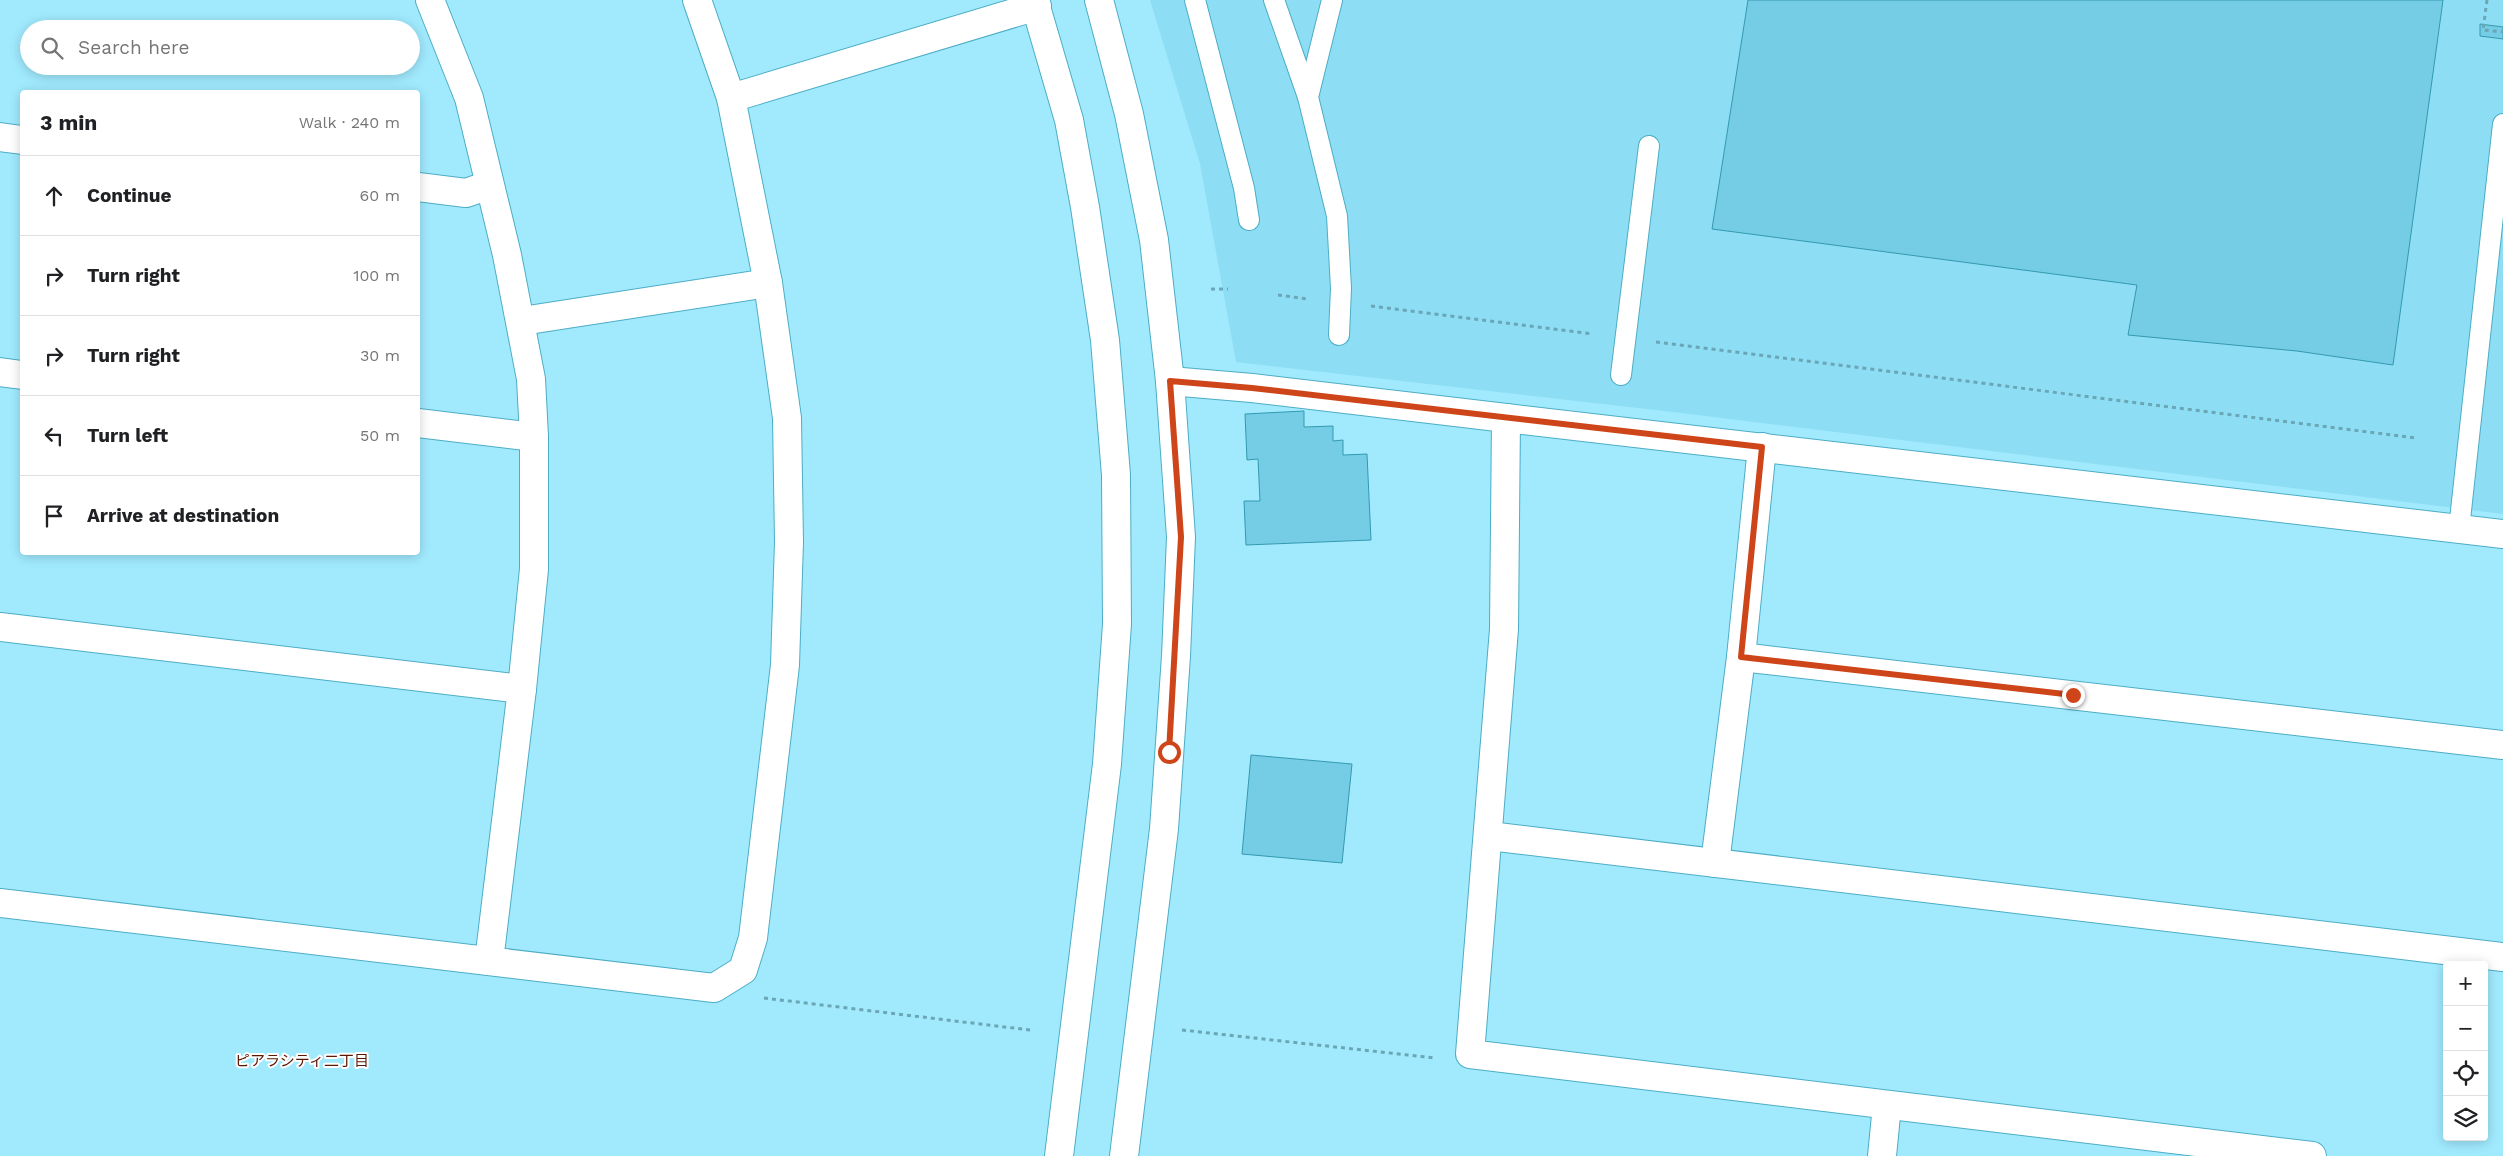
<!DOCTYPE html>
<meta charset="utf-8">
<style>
body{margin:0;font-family:"Work Sans","Noto Sans JP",sans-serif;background:#f6f6f6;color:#202124}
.controls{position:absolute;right:15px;bottom:15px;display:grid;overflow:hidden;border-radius:5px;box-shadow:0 2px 12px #0003}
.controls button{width:45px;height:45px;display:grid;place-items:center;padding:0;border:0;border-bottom:1px solid #e0e0e0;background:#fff;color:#202124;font:25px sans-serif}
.stop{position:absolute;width:15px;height:15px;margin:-11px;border:4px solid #cd4519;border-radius:50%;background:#fff}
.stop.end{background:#cd4519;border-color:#fff;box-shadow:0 1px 5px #0008}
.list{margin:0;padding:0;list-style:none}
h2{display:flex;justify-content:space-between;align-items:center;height:65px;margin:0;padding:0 20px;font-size:21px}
h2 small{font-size:16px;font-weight:400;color:#757577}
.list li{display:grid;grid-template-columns:32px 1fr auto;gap:15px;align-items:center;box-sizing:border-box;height:80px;padding:0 20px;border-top:1px solid #e0e0e0}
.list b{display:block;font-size:19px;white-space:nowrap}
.list em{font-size:16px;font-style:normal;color:#757577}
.icon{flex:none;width:28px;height:28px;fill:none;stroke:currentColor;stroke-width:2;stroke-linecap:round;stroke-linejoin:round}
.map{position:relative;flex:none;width:2503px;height:1156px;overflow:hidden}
.search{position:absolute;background:#fff;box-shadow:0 2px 12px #0003;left:20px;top:20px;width:400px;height:55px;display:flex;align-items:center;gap:12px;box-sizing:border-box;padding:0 18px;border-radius:28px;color:#757577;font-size:19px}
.panel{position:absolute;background:#fff;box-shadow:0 2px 12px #0003;left:20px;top:90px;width:400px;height:465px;border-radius:5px}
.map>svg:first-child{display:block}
</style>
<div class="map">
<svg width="2503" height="1156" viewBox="0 0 2503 1156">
<rect width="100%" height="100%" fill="#a1eafe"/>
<path fill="#8ddef4" d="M1150 0H2503V514L1681 413 1236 362 1200 164Z"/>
<g fill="#74cde5" stroke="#3499b0">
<path d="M1748 0H2443L2393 365 2297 351 2128 335 2137 285 1712 229Z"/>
<path d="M2480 24 2503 27V39L2480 36Z"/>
<path d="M1304 411V427L1333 426V441L1343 440V455L1367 454 1371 540 1246 545 1244 501H1260L1258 459 1247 460 1245 414Z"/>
<path d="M1251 755 1352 764 1342 863 1242 854Z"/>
</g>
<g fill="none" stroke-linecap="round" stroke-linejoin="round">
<g stroke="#4cadc5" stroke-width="22">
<g id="lane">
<path d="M1195 0 1244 188 1249 220"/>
<path d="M1274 0 1308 97"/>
<path d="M1332 0 1308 97 1337 216 1341 288 1339 335"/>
<path d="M1621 375 1649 146"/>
<path d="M2459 529 2503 124"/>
</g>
</g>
<g stroke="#4cadc5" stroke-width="30">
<g id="street">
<path d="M430 0 469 98 507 255 531 379 534 437V569L522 689 489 961"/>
<path d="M731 98 1037 6"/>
<path d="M0 137 22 140"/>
<path d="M418 187 466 193 489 185"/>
<path d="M522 321 768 283"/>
<path d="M0 372 22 375"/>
<path d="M1170 381 1252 388 1506 418"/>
<path d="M418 423 534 437"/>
<path d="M0 627 522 689"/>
<path d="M1741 657 2503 745"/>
<path d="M1489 836 2503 957"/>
<path d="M1715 863 1741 657 1762 447"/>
<path d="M0 903 714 988 743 970 753 938 785 665 789 542 787 418 768 283 731 98 697 0"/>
<path d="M1882 1156 1887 1105"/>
<path d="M2312 1156 1470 1054 1504 629 1506 418 2503 534"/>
</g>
</g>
<g stroke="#4cadc5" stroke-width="30">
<g id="secondary">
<path d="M1034 0 1069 120 1085 207 1105 340 1116 475 1117 624 1107 764 1059 1156"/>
<path d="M1099 0 1129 114 1154 240 1170 381 1181 537 1176 656 1164 829 1124 1156"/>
</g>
</g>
<g stroke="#6ba6b6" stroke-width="3" stroke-dasharray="4 4" stroke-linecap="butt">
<path d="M2487 0 2483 30 2503 32"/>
<path d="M1211 289H1228"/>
<path d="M1278 295 1308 299"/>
<path d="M1371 306 1593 334"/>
<path d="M1656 342 2416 438"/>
<path d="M764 998 1030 1030"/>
<path d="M1182 1030 1435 1058"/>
</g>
<use href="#lane" stroke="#fff" stroke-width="20"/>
<use href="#street" stroke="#fff" stroke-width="28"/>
<use href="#secondary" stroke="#fff" stroke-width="28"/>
</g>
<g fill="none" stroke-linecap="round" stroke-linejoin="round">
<path stroke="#cd4519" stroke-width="6" d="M1169 752 1181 537 1170 381 1252 388 1762 447 1741 657 2073 695"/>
</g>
<g text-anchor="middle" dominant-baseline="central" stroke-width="4" stroke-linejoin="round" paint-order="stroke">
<g font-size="15" fill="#591804" stroke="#fefefe">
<text x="302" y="1061">ピアラシティ二丁目</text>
</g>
</g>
</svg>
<div class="controls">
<button>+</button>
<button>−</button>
<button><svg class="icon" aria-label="locate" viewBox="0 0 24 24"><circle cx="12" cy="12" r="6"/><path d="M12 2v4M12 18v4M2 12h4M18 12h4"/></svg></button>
<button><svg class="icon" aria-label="layers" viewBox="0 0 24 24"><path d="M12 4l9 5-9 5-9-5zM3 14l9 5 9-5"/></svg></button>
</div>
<div class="stop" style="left:1169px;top:752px"></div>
<div class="stop end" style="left:2073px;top:695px"></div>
<div class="search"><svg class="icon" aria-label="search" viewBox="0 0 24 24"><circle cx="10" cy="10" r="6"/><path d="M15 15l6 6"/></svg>Search here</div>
<section class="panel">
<h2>3 min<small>Walk · 240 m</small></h2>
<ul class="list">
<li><svg class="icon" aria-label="ahead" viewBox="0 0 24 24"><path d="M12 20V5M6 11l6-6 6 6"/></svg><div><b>Continue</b></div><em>60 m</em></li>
<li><svg class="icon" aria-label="right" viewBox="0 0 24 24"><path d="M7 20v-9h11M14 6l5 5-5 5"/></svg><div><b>Turn right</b></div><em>100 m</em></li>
<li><svg class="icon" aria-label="right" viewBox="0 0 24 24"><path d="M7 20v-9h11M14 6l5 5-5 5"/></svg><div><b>Turn right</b></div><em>30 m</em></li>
<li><svg class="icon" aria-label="left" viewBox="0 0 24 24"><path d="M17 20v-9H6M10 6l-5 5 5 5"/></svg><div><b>Turn left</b></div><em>50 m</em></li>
<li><svg class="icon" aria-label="arrive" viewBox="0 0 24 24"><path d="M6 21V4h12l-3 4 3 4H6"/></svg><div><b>Arrive at destination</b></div></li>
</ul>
</section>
</div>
